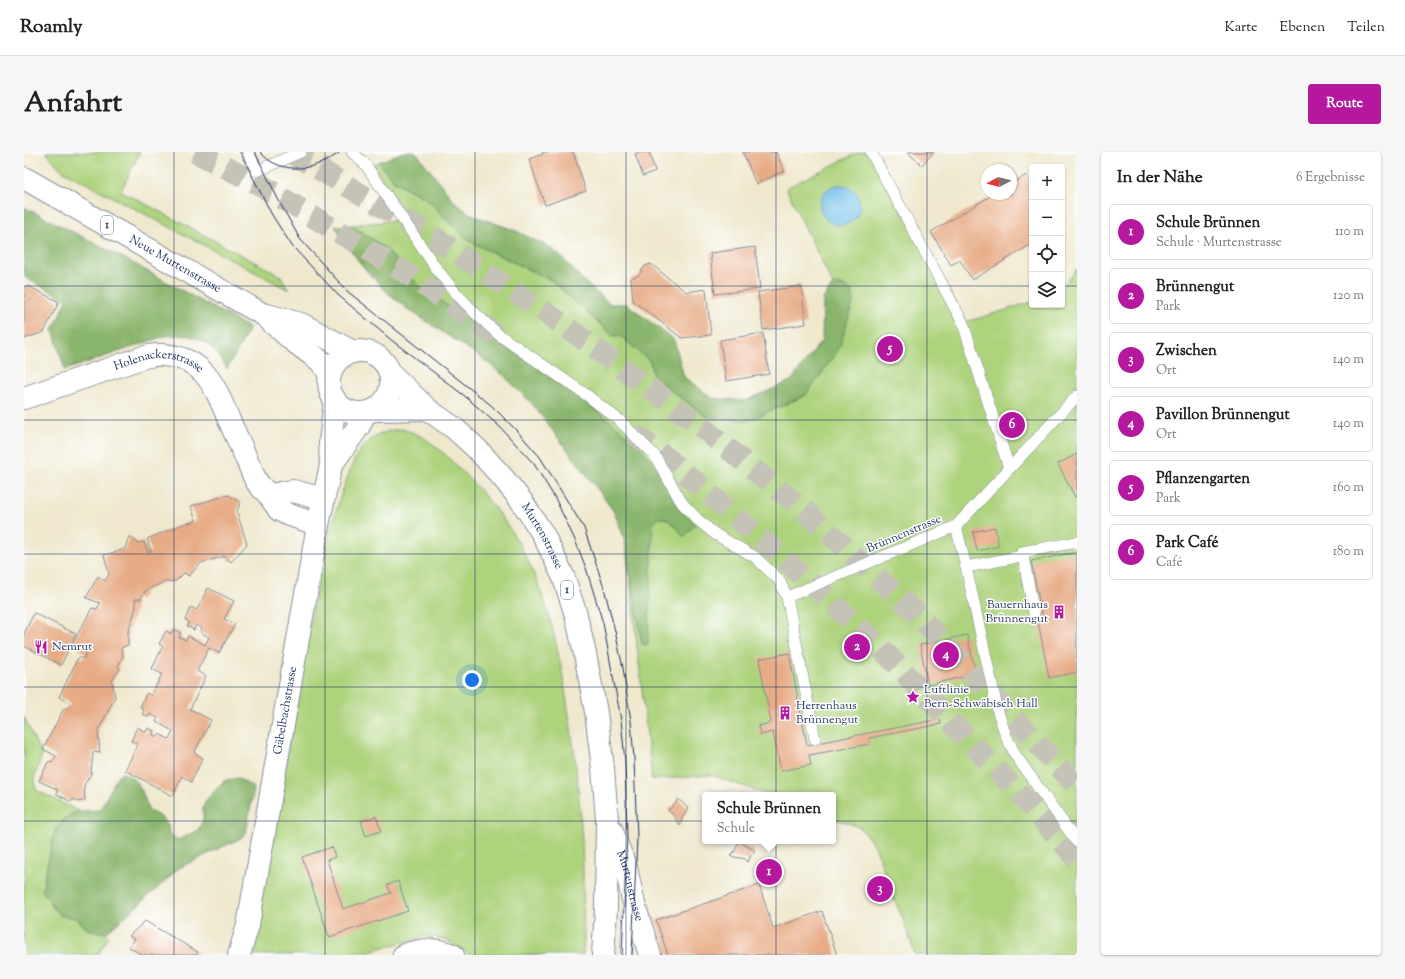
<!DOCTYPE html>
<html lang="de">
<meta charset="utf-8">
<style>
body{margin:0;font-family:"Sorts Mill Goudy",serif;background:#f6f6f6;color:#222}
.controls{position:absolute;right:12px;top:12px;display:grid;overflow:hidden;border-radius:4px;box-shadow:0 1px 3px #0004}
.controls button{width:36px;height:36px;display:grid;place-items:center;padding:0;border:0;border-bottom:1px solid #e0e0e0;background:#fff;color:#222;font:20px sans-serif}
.compass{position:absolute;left:957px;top:12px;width:36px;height:36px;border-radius:50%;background:#fff;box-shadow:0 1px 3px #0004;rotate:263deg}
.you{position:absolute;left:448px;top:528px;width:14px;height:14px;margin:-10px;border:3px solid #fff;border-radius:50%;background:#1a73e8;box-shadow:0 0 0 6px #1a73e833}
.badge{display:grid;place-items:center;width:26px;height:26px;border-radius:50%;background:#b5179e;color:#fff;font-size:13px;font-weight:700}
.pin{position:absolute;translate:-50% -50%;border:2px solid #fff;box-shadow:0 1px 4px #0006}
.popup{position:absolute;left:678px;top:640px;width:134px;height:52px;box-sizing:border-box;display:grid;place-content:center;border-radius:4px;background:#fff;filter:drop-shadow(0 1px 3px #0005);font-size:13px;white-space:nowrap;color:#767676}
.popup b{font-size:15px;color:#222}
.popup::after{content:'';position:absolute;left:50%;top:100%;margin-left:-8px;border:8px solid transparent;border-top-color:#fff}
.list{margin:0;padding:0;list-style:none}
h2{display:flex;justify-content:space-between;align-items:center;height:52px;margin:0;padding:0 16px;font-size:17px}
h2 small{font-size:13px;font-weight:400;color:#767676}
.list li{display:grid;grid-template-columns:26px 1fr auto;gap:12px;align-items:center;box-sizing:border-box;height:56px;margin:0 8px 8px;padding:0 8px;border:1px solid #e0e0e0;border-radius:4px}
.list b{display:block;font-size:15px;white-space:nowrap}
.list p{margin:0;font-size:13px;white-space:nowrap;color:#767676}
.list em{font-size:13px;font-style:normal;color:#767676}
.icon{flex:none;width:22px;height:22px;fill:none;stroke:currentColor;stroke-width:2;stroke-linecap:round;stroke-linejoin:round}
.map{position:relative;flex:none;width:1053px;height:803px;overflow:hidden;border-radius:4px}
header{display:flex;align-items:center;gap:24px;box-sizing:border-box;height:56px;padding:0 20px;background:#fff;border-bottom:1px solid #e0e0e0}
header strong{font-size:19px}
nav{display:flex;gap:22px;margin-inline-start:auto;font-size:14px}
.intro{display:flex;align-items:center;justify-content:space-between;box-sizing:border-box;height:96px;padding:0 24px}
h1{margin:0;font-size:28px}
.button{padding:10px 18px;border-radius:4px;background:#b5179e;color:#fff;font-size:14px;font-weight:700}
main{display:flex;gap:24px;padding:0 24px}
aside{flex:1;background:#fff;border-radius:4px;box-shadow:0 1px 3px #0004}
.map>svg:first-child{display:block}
</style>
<header>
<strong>Roamly</strong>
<nav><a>Karte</a><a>Ebenen</a><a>Teilen</a></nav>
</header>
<div class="intro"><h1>Anfahrt</h1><a class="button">Route</a></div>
<main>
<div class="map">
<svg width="1053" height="803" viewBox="0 0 1053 803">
<rect width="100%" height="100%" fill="#fff"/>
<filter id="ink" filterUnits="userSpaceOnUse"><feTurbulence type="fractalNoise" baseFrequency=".025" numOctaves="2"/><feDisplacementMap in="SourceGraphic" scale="8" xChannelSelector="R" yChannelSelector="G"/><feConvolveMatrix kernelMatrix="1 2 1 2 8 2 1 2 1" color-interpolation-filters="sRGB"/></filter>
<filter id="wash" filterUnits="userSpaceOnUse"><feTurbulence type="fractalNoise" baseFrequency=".012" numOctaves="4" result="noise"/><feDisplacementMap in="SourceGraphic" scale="16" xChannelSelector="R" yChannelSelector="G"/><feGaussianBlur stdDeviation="0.9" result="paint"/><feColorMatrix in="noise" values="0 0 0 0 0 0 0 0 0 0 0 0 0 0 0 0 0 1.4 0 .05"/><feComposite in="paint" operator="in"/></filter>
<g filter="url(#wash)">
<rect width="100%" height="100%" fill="#efe8cd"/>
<g fill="#add37d" stroke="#64816e">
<path d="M22 0H116L97 39 257 124 265 138 41 20 35 15Z"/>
<path d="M835 0H851L942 170 1008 150V153H1038V135L1053 117V803H891L880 769 868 743 852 696 836 675 809 666V643H745L687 623 628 628 599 368 509 252 328 73 385 67 349 13 355 10 370 29 406 49 420 64 447 90 527 128 588 183 598 185 626 209 682 265 724 269 782 243 817 133H809L762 36Z"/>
<path d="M378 277C406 284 423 304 443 325 464 346 485 372 499 399 523 444 534 494 542 544 550 593 556 642 558 691 560 724 559 756 560 788L559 803H446L423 788 404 784 329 803H228L290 449C298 408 308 366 323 326 327 317 330 306 336 298 347 285 361 278 378 277Z"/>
<path d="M0 565 18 604 10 627 12 638 54 659 41 666 31 679 20 728 19 739 37 764 52 766 65 778 82 781 85 784 74 803H0Z"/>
</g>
<g fill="#8ab56c" stroke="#527265">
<path d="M379 0H392L429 48 443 60 456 66 490 78 529 97 565 134 586 152H603L650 188 660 225 688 246 721 249 767 229 798 188 799 147 809 133H817L827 138 830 148 815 197 782 243 724 269 683 265 629 225 626 209 598 185 588 183 527 128 447 90 419 64 406 49 370 29 355 10Z"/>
<path d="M0 55 92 102 226 176 203 217C191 192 170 179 141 184L41 218 29 178 43 148 2 126 0 121Z"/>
<path d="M328 73 362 97 396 135 562 250 591 273 615 294 632 315 653 354 671 372 660 385C653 376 640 356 629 372L624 491 623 493 618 492 600 385 590 360 572 335 509 253 480 224 458 206 382 156 363 140 340 116 325 96 311 74Z"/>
<path d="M100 621C117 629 119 642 125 659 137 665 145 667 145 682L154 688 174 678 179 669V655L183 647 200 629 214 626 230 636 222 681 219 685 155 716 137 733 82 781 65 778 52 766 37 764 30 757 19 739 20 728 31 679 41 666 54 659 76 658 94 623Z"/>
</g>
<circle fill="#6ebde9" stroke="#4476a4" cx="816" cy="53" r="20"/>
<g id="blocks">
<g fill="#e7ab85">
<path d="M518 0H549L562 39 521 53 505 7 519 2Z"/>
<path d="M619 0H625L631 19 619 24 611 2Z"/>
<path d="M719 0H752L760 19 732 32Z"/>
<path d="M883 0H910L898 13Z"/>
<path d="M1002 23 1008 34V92L948 128 936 108 927 113 907 80 970 42H987V32Z"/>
<path d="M731 95 736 137 691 142 686 101Z"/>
<path d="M627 112 662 140 682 137 687 183 658 186 609 149 607 126 614 124 621 114Z"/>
<path d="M4 134 35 150 20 180 0 187V136Z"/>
<path d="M777 134 782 172 739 178 734 140Z"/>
<path d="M739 181 745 222 702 229 696 188Z"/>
<path d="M1053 302V344L1051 345 1034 312Z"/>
<path d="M204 343 216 350 213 360 223 392 207 410 201 404 177 411 165 424 160 421 152 429 140 430 121 439 117 447H111L112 456 104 479V493L97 496 99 504 94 515 96 517 88 529 91 545 74 579 76 601 69 600 67 622 60 633 61 648 54 650 50 647 47 650 33 642V637L15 629 24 610 29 609 32 604 19 597 39 558 44 556 47 552 35 545 54 506H60L62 501 48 493 68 456 73 457 76 451 62 446 74 424 81 429 85 422 80 403 101 397 105 384 114 391 120 390 124 400 127 399 123 387 159 372 172 369 167 354Z"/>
<path d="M971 375 975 394 953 399 949 380Z"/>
<path d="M1053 400V520L1025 526 1014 469 1019 467 1007 409Z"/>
<path d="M184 436 210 449 200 467 211 472 195 501 185 496 173 519 182 524 166 557 187 568 170 601 179 606 167 630 158 624 149 644 101 618 114 592 107 589 113 575 122 580 124 576 130 579 129 583 134 585 135 582 145 587 149 579 132 570 134 566 126 562 125 565 118 562 120 558 116 555 123 541 127 544 138 522 128 517 139 494 135 492 142 479 147 482 149 477 157 481 155 485 162 488 164 484 181 493 185 485 176 480 178 476 172 473 170 478 163 474 165 470 161 468 167 455 173 458Z"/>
<path d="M10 461 52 482 37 513 0 494V482Z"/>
<path d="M943 483 952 522 904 533 896 493Z"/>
<path d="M765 501 783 593 916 567 917 572 845 586 846 592 785 603 787 613 757 619 749 580 736 583 735 578 734 574 747 571 735 507Z"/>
<path d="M654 647 664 656 658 667 656 674 650 664 644 658 652 651Z"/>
<path d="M352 664 357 679 342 684 337 669Z"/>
<path d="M715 689H717L721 693 731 699 727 703 724 710 721 707 706 704 711 699Z"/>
<path d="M308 695 311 705 303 708 319 757 367 741 363 733 374 729 384 759 305 785 278 705Z"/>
<path d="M735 733 749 776 798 759 813 803H644L632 768Z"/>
<path d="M121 769 174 800 172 803H118L105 795 111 787 105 784Z"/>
</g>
</g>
</g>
<g filter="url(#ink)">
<use href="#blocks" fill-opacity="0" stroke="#858c96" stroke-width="1"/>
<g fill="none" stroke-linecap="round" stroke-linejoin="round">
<g stroke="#c5c3b7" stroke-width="22" stroke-dasharray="22 11" stroke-linecap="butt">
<path d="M171 0 240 35 385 123 474 184"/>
<path d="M266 0 411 86 541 174 671 270 776 355 889 458 1053 634"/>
<path d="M609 281 643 306 745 393 855 494 1008 655 1053 707"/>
</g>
<g stroke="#858c96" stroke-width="12">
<g id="service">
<path d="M224 0 233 19 277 0"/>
<path d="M328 0 341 12 412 116 430 139 451 161 475 183 564 244 595 268 631 304 658 351 674 368 691 382 731 405 755 428 763 445 791 587"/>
<path d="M847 0 939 171 985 316"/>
<path d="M932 374 942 415 974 560 982 584 992 604 1053 690"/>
<path d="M999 404 998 400 1053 390"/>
<path d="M942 415 999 404 1010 462"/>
<path d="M763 445 932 374 1053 244"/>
<path d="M602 803 604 754"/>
</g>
</g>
<g stroke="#858c96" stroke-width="24">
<g id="minor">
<path id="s1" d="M0 246 120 205C126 204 132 202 138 203 181 205 191 235 205 268 214 288 223 307 231 327L235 333 245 343 255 358 263 362 294 373"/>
<path d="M307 313 335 274 341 261"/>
<path d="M245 343 269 339 299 347"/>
<path id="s2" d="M215 803 224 773 294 373 307 313 306 291 311 248"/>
<path d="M380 803C397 797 413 796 429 803"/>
</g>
</g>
<g stroke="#858c96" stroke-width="24">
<g id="primary">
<path id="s3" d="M0 26 240 163 268 188 299 211 306 223"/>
<path d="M243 163 277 172 329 200"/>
<circle cx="336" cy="230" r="31"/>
<path id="s4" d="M366 221 403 257 430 276 453 297 480 327 499 351 520 384 540 426 552 463 561 502 572 560 579 617 583 667 582 757 579 803"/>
<path d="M350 258 403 257"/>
<path id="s5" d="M587 677 602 716 610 752 626 803"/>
</g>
</g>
<use href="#service" stroke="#fff" stroke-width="11"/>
<use href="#minor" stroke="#fff" stroke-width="22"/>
<use href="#primary" stroke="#fff" stroke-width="22"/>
<g stroke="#1b2f5e" stroke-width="1">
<path d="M216 0 248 63 268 94 314 143 366 187 442 245 476 275 510 312 531 346 551 388 562 416 579 471 597 568 601 609 603 683 598 803"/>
<path d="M231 0 257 53 276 87 323 139 468 254 493 279 516 305 560 376 580 436 591 479 599 516 607 569 610 607 613 686 608 803"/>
<path d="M236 0C257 25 294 18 316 0"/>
</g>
</g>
</g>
<path fill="none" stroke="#1b2f5e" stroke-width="1" stroke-opacity="0.55" d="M150 0V803M301 0V803M451 0V803M602 0V803M752 0V803M903 0V803M0 134H1008M1038 134H1053M0 268H1053M0 402H1053M0 535H1053M0 669H1053"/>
<defs>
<g id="building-bare" transform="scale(1.08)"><path d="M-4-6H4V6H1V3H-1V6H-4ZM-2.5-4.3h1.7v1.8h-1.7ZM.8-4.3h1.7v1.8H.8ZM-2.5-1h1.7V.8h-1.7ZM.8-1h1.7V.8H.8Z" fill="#b5179e" stroke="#fff" stroke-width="2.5" paint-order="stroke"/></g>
<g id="restaurant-bare" transform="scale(1.08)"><path d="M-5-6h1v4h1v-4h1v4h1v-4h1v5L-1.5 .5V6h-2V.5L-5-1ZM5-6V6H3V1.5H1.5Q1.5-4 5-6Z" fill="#b5179e" stroke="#fff" stroke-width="2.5" paint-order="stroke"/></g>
<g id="sight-bare" transform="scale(1.08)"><path d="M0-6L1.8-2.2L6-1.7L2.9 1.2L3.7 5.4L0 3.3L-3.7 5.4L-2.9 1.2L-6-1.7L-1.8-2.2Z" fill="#b5179e" stroke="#fff" stroke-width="2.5" paint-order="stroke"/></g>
</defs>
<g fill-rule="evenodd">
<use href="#building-bare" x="1035" y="460"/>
<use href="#restaurant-bare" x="17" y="495"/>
<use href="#sight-bare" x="889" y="545"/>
<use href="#building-bare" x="761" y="561"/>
</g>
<g text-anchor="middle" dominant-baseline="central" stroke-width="3" stroke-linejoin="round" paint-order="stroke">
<g fill="#fff" stroke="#5f6d8e" stroke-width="1">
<rect x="77" y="64" width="12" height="18" rx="3"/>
<rect x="537" y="429" width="12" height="18" rx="3"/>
</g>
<g font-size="11" font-weight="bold" fill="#1b2f5e">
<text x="83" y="73">1</text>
<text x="543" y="438">1</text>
</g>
<g font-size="12" fill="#1b2f5e" stroke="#fff">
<text stroke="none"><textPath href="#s3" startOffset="174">Neue Murtenstrasse</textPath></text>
<text stroke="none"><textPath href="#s1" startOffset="142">Holenackerstrasse</textPath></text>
<text transform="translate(880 382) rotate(-23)">Brünnenstrasse</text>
<text stroke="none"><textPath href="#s4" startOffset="225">Murtenstrasse</textPath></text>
<text stroke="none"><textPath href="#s2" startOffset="249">Gäbelbachstrasse</textPath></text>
<text stroke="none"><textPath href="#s5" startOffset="60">Murtenstrasse</textPath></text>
</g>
<g font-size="12" fill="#1b2f5e" stroke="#fff" text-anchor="start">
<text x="1024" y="453" text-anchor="end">Bauernhaus<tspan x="1024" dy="14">Brünnengut</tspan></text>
<text x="28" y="495">Nemrut</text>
<text x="900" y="538">Luftlinie<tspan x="900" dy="14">Bern-Schwäbisch Hall</tspan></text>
<text x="772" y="554">Herrenhaus<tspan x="772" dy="14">Brünnengut</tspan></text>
</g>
</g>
</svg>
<div class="controls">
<button>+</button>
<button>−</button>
<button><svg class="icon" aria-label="locate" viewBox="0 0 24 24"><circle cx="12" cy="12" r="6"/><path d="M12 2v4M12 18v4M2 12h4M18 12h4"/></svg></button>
<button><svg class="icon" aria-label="layers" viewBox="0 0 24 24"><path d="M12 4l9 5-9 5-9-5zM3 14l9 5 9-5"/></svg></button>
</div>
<svg class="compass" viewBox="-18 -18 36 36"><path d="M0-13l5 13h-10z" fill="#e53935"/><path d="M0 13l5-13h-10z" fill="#767676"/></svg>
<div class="you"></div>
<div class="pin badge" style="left:745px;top:720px">1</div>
<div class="popup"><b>Schule Brünnen</b>Schule</div>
<div class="pin badge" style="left:833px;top:495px">2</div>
<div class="pin badge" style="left:856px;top:737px">3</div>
<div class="pin badge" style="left:922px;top:503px">4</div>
<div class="pin badge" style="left:866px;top:197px">5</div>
<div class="pin badge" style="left:988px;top:273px">6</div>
</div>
<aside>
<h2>In der Nähe<small>6 Ergebnisse</small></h2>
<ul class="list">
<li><span class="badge">1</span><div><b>Schule Brünnen</b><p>Schule · Murtenstrasse</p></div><em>110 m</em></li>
<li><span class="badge">2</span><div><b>Brünnengut</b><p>Park</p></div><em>120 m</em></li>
<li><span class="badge">3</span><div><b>Zwischen</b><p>Ort</p></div><em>140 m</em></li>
<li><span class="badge">4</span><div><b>Pavillon Brünnengut</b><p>Ort</p></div><em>140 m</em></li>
<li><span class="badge">5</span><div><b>Pflanzengarten</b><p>Park</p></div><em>160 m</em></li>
<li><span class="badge">6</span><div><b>Park Café</b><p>Café</p></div><em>180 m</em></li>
</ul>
</aside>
</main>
